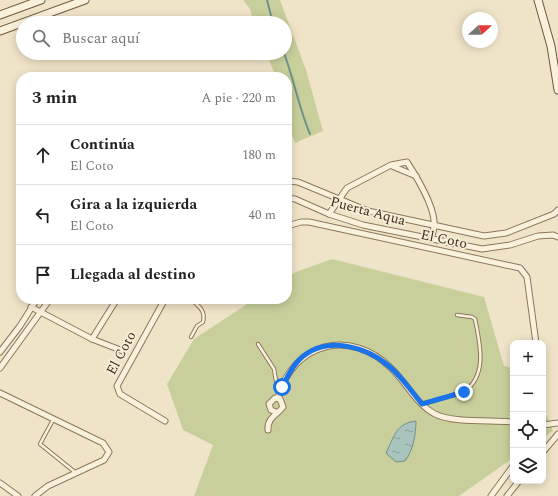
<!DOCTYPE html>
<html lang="es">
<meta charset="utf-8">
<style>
body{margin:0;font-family:Spectral,serif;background:#f2f2f2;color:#222}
.controls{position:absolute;right:12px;bottom:12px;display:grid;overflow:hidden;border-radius:8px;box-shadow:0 2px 10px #0003}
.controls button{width:36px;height:36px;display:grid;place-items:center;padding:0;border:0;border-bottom:1px solid #e0e0e0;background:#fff;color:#222;font:20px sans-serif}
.compass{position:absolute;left:462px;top:12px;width:36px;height:36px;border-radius:50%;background:#fff;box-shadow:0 2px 10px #0003;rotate:69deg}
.stop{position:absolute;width:12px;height:12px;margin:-9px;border:3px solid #1a73e8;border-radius:50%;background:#fff}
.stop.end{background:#1a73e8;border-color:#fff;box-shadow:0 1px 4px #0008}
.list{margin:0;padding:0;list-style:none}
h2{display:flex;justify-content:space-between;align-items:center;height:52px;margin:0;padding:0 16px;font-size:17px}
h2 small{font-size:13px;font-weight:400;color:#767676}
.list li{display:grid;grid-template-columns:26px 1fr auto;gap:12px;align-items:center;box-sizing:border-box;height:60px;padding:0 16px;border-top:1px solid #e0e0e0}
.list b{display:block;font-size:15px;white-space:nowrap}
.list p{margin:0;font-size:13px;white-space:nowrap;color:#767676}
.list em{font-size:13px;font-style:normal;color:#767676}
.icon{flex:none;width:22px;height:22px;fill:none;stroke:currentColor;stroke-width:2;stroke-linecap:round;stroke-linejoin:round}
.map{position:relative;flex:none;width:558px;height:496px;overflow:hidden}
.search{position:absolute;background:#fff;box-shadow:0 2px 10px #0003;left:16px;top:16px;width:276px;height:44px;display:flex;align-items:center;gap:10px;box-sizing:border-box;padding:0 14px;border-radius:22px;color:#767676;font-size:15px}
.panel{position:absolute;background:#fff;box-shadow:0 2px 10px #0003;left:16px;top:72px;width:276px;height:232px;border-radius:16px}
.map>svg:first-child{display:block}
</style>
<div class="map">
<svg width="558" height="496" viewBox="0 0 558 496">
<defs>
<pattern id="water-ripples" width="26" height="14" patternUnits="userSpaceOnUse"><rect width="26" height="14" fill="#a9c4bc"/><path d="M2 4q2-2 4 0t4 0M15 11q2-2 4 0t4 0" fill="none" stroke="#8ba098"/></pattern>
</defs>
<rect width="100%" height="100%" fill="#f0e4c8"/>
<g fill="#c9cf9b">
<path d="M243 0H280L306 70 323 131 295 143 287 123V77H276L266 53H285V23H254L250 9Z"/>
<path d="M332 259 484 297 504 366 513 368V458L459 496H194L213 445 183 430 167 384 194 339 255 299H287V278L296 272Z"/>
<path d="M543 407 553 431 543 438Z"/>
</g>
<path fill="url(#water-ripples)" stroke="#6f938a" d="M416 421C416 434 413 451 405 461L396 462 386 453C394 437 396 423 416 421Z"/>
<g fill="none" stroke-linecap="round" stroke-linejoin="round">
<g stroke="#6f938a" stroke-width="2">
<path d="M267 0 273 23"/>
<path d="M284 53C294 80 299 108 310 134"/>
</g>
<g stroke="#8d765c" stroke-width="4.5">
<g id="service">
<path d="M191 337 197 326 203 322C206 310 198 306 191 299"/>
<path d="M258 344 274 369 276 381 281 387"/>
<path d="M422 404 464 392C488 375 480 344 475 319L472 317 457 315"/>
<path d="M53 420 40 444 76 473"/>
</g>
</g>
<g stroke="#8d765c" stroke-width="7">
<g id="minor">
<path d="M392 166 416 176"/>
<path d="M287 181 298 182 368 211 484 236 506 233 554 214 558 210"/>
<path d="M287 198 295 199 329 214 363 225 482 249 510 245 538 236 553 235 558 237"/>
<path d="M329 214 347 188 391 165 407 162C416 176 436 209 434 226 434 230 432 235 431 239"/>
<path d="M287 226 301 222H309L520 268 527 277 536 343"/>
<path d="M165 299 117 386 120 394 165 421"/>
<path d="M31 307 92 339 123 351"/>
<path d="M92 339 117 299"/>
<path d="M0 352 20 326 37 299"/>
<path d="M0 368 50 299"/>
<path d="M0 393 103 443 109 452 104 460 48 486 35 496"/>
<path d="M278 398C293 342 350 328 391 368 406 382 416 404 435 414 452 423 492 420 513 422"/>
<path d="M543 425 558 423"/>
<path d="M268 430C267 418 277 415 283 407L280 399 275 398 269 404 271 410 276 412"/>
<path d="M543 452 558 434"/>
<path d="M0 483 18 496"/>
<path d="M491 496 513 466"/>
<path d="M507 496 519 481"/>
</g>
</g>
<g stroke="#6f573f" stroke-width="9">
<g id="secondary">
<path d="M538 0 551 46 558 90"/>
<path d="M0 15 41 0"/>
<path d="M0 31 85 0"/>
</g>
</g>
<use href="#service" stroke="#faf1dc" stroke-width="2.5"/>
<use href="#minor" stroke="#faf1dc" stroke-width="5"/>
<use href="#secondary" stroke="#faf1dc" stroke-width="7"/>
</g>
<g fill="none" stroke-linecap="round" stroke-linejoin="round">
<path stroke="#1a73e8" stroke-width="5" d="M282 387C287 378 292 366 300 359 326 335 366 346 390 367 402 377 412 392 422 404L464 392"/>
</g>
<g text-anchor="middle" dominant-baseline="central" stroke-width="3.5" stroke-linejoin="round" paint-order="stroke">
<g font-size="14" fill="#3d2e20" stroke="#f7eed8">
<text transform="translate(368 211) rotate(15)">Puerta Aqua</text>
<text transform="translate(444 239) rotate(12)">El Coto</text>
<text transform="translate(121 353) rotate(-62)">El Coto</text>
</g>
</g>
</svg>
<div class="controls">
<button>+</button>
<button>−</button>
<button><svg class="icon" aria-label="locate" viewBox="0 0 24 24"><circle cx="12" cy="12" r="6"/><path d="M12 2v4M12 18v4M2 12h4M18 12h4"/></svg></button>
<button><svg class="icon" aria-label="layers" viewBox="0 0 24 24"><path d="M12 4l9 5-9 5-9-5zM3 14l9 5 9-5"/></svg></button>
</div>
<svg class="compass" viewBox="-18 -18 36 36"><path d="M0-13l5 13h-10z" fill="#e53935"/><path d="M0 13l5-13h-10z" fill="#767676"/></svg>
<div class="stop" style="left:282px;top:387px"></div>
<div class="stop end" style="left:464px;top:392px"></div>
<div class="search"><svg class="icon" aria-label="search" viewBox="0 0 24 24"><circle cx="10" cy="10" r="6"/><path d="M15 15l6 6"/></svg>Buscar aquí</div>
<section class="panel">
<h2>3 min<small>A pie · 220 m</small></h2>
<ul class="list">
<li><svg class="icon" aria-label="ahead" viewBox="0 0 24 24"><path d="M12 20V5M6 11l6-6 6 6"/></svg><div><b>Continúa</b><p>El Coto</p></div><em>180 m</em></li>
<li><svg class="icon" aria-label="left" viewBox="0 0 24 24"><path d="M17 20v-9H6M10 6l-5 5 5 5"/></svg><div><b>Gira a la izquierda</b><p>El Coto</p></div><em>40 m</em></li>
<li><svg class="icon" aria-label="arrive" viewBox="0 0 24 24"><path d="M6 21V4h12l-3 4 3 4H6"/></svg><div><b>Llegada al destino</b></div></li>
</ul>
</section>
</div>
